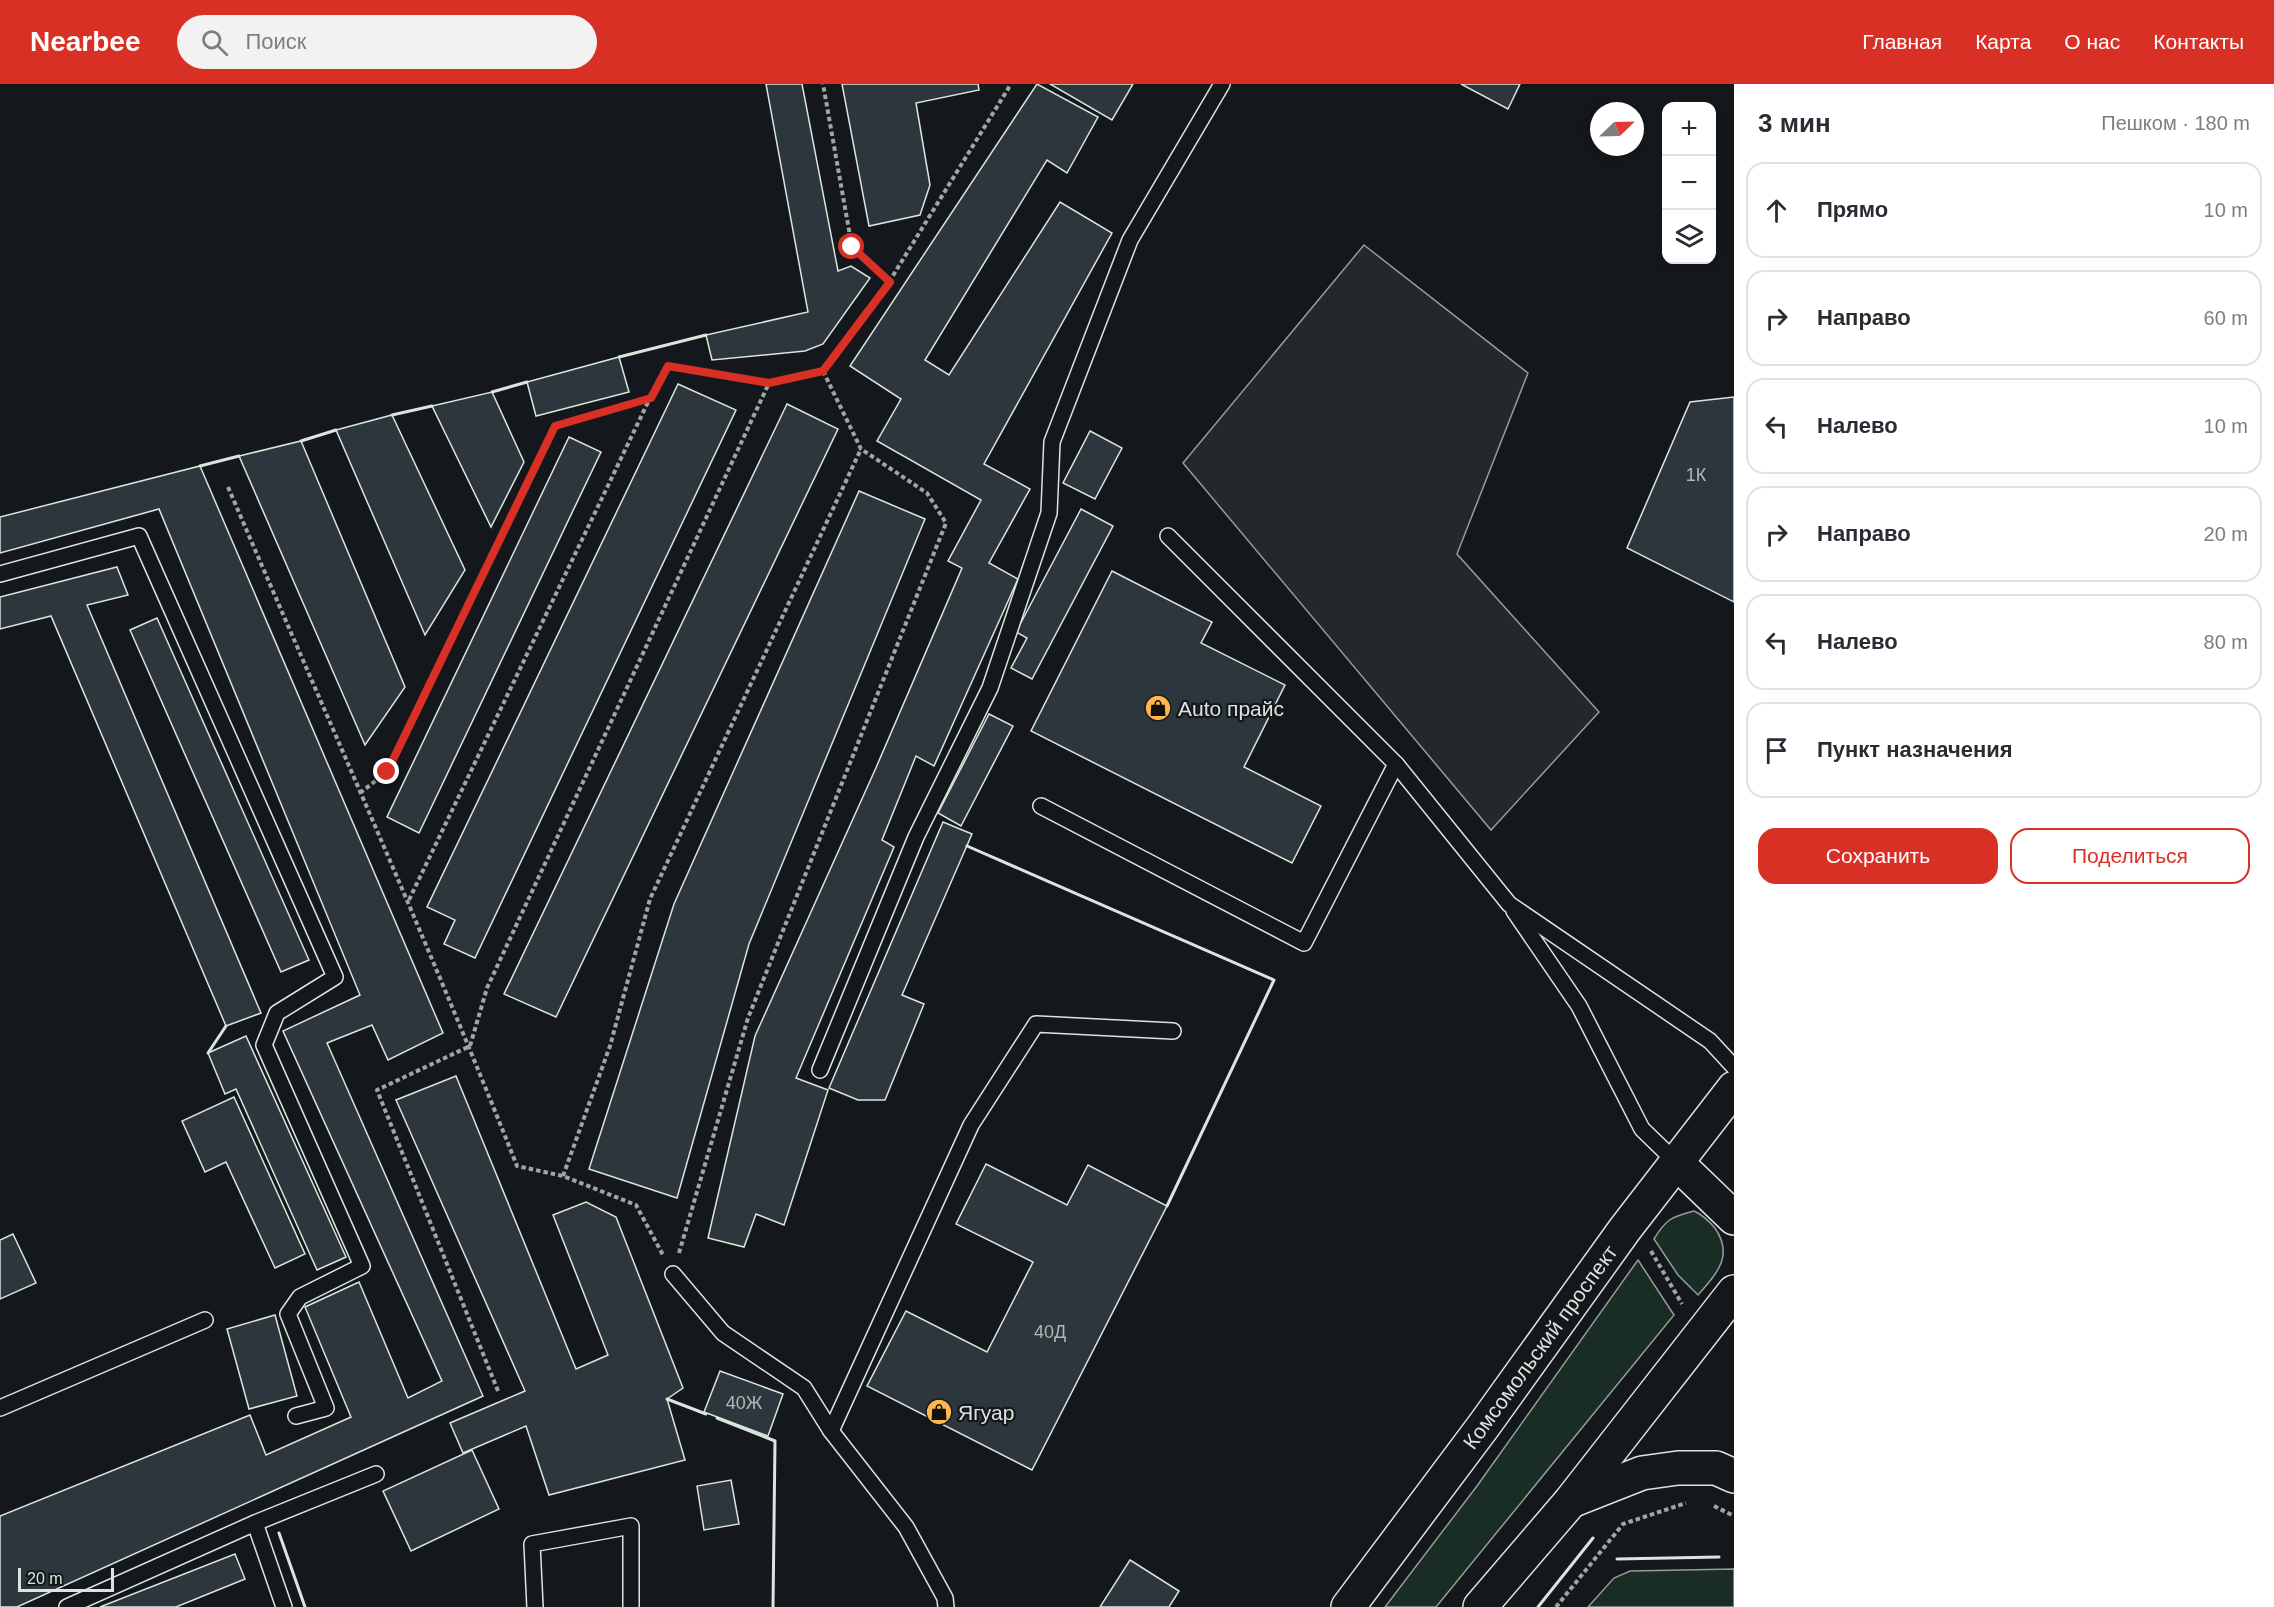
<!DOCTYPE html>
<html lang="ru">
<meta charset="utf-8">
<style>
body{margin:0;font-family:Helvetica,sans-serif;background:#f2f2f3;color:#2b2b33}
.controls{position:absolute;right:18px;top:18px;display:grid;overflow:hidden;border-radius:12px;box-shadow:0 3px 9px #0003}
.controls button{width:54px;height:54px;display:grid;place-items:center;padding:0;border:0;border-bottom:2px solid #e1e1e2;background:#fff;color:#2b2b33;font:30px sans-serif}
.compass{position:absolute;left:1590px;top:18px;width:54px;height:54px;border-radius:50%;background:#fff;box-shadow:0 3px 9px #0003;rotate:67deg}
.scale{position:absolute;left:18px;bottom:15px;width:96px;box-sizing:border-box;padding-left:6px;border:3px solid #d8e6dc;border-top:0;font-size:16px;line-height:21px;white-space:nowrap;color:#d8e6dc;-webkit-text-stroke:4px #14181c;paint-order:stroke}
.stop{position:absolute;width:18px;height:18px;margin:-14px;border:4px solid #d93025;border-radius:50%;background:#fff}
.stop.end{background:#d93025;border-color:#fff;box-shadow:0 2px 6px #0008}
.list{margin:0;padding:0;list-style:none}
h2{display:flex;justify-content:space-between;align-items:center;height:78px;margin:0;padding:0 24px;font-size:26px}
h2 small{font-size:20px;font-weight:400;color:#7c7c81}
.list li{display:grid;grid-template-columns:39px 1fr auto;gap:18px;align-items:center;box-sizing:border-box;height:96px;margin:0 12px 12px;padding:0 12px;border:2px solid #e1e1e2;border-radius:18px}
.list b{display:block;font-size:22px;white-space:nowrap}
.list em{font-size:20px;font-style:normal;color:#7c7c81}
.actions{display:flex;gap:12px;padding:18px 24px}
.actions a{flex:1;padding:14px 0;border:2px solid #d93025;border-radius:18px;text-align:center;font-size:21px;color:#d93025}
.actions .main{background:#d93025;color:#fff}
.icon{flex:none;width:33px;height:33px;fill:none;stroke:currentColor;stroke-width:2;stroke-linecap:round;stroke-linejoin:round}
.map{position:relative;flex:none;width:1734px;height:1523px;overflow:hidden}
header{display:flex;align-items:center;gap:36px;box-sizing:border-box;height:84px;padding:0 30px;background:#d93025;color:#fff}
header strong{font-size:28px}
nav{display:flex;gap:33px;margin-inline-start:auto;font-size:21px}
.search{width:420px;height:54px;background:#f2f2f3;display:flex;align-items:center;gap:15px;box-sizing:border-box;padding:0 21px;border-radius:33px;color:#7c7c81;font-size:22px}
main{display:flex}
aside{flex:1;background:#fff}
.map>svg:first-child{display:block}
</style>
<header>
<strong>Nearbee</strong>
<div class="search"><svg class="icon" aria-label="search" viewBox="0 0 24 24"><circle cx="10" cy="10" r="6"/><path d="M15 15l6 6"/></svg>Поиск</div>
<nav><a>Главная</a><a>Карта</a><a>О нас</a><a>Контакты</a></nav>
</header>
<main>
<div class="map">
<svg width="1734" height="1523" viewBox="0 0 1734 1523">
<rect width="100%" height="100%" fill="#14181c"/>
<g fill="#1a2d24" stroke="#939e99" stroke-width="1.5">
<path d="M1694 1127C1703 1131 1708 1136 1715 1144 1734 1172 1717 1189 1698 1211L1678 1191 1654 1155C1666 1135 1671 1133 1694 1127Z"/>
<path d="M1638 1176 1674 1231 1436 1523H1385L1477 1402Z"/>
<path d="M1734 1485V1523H1588L1614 1494 1630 1487Z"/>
</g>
<path fill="#24282b" stroke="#939e99" stroke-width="1.5" d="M1364 161 1528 289 1457 470 1599 628 1491 746 1183 379Z"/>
<g fill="#2c363c" stroke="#d8e6dc" stroke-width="1.5">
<path d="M766 0H802L838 187 851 182 870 194 823 260 805 267 712 276 706 251 808 228Z"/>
<path d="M842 0H978L979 6 916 19 930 101 920 131 869 142Z"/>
<path d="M1037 0 1098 33 1067 89 1047 76 925 276 949 291 1060 118 1112 149 984 380 1030 405 989 479 1018 495 934 682 916 672 882 756 894 763 796 994 828 1006 784 1141 756 1130 744 1163 708 1154 755 952 875 686 962 484 948 477 981 416 877 357 901 315 850 282Z"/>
<path d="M1050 0H1133L1112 36Z"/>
<path d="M1461 0H1520L1508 25Z"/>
<path d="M619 273 629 308 536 332 527 298Z"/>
<path d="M678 300 736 326 475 874 444 860 455 836 427 823Z"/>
<path d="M492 308 524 378 491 443 432 322Z"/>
<path d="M1734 313V518L1627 464 1690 318Z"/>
<path d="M787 320 838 345 556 933 504 910Z"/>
<path d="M392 331 465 486 425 551 336 346Z"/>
<path d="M1090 347 1122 364 1095 415 1063 399Z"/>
<path d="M569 353 601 368 419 749 387 733Z"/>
<path d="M301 357 405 603 365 661 239 372Z"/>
<path d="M200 382 443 949 388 976 372 941 327 959 483 1312 17 1523H0V1432L250 1331 266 1371 351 1333 305 1223 359 1198 408 1314 442 1297 283 947 360 911 159 425 0 469V433Z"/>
<path d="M859 407 925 435 749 860 677 1114 589 1085 674 820Z"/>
<path d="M1081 425 1113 442 1032 595 1011 584 1027 554 1016 548Z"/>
<path d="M117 483 128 511 87 521 261 929 226 942 51 532 0 545V513Z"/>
<path d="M1112 487 1212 538 1201 559 1285 601 1244 683 1321 722 1292 779 1031 647Z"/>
<path d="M157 534 309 876 281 888 130 546Z"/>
<path d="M989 630 1013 642 961 742 938 729Z"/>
<path d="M943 738 972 750 902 911 924 920 885 1016H858L829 1004Z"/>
<path d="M246 952 346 1173 317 1186 236 1005 225 1010 208 969Z"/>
<path d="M456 992 576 1285 608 1271 553 1131 586 1118 616 1133 683 1304 667 1315 685 1376 549 1411 526 1342 463 1369 450 1339 525 1307 396 1016Z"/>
<path d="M234 1013 305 1170 275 1184 226 1078 205 1088 182 1037Z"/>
<path d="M986 1080 1067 1121 1088 1081 1167 1122 1032 1386 867 1302 906 1227 987 1268 1033 1178 956 1140Z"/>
<path d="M13 1150 36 1199 0 1215V1156Z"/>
<path d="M275 1231 297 1312 249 1325 227 1245Z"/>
<path d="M720 1287 783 1310 768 1352 704 1328Z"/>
<path d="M472 1366 499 1425 411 1467 383 1407Z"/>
<path d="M731 1396 739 1440 704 1446 697 1402Z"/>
<path d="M235 1470 245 1495 176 1523H100Z"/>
<path d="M1130 1476 1179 1507 1169 1523H1100Z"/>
</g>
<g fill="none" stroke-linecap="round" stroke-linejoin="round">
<g stroke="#d8e6dc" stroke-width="18">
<g id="lane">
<path d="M1168 452 1396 680 1509 820 1710 957 1734 983"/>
<path d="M0 490 139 452 335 893 277 929 264 961 362 1182 300 1213 288 1230 326 1324 296 1332"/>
<path d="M1041 722 1304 859 1396 680"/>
<path d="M1514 827 1579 922 1642 1045 1677 1079"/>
<path d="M820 986 916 753 990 604 1049 429 1052 358 1130 156 1222 0"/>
<path d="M673 1190 723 1249 804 1304 831 1347 906 1443 945 1514 946 1523"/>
<path d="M0 1324 205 1236"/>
<path d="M831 1347 971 1041 1036 940 1173 947"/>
<path d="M255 1439 376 1390"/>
<path d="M67 1523 255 1439 284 1523"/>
<path d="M535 1523 532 1460 631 1442V1523"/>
</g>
</g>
<g stroke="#d8e6dc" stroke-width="36">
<g id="secondary">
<path d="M1677 1079 1734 1134"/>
<path d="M1571 1417 1642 1389 1678 1384H1716L1734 1392"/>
<path d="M1348 1523 1485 1340 1625 1145 1734 1004"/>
<path d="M1480 1523 1570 1418 1734 1208"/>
</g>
</g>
<g stroke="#9da8a2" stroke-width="4" stroke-dasharray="4.5 3" stroke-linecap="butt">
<path d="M889 198 1011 0"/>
<path d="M228 403C325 629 426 853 517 1082L563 1092 636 1121 663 1171"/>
<path d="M360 709 387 688 555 342 651 314 667 282 769 299"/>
<path d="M409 816 650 314"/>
<path d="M563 1092 610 962 650 815 861 365"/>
<path d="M1651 1167 1682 1220"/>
<path d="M679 1169 748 934 946 439 927 409 861 365 823 287"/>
<path d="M498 1307 377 1006 470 962 487 904 769 299 823 287 889 198 852 163 823 0"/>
<path d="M1714 1422 1734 1432"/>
<path d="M1556 1523 1623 1440 1686 1419"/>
</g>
<use href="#lane" stroke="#14181c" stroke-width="15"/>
<use href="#secondary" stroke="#14181c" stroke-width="33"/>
<g stroke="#d8e6dc" stroke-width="3">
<path d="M619 273 706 251"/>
<path d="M492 308 527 298"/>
<path d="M392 331 432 322"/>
<path d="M301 357 336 346"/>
<path d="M200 382 239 372"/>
<path d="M967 762 1274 896 1167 1122"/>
<path d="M208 969 226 942"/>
<path d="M667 1315 706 1330"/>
<path d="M717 1334 775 1357 773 1523"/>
<path d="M279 1449 305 1523"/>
<path d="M1617 1475 1719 1473"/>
<path d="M1538 1523 1593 1454"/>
</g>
</g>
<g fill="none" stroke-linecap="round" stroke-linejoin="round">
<path stroke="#d93025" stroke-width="8" d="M387 688 555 342 651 314 668 282 769 299 823 287 890 198 852 163"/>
</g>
<defs>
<g id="shop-disc" transform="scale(1.35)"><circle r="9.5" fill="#ffb74d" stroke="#14181c"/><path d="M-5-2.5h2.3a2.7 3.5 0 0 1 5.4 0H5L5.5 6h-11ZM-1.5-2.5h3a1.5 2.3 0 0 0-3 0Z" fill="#111"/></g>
</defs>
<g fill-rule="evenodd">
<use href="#shop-disc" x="1158" y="624"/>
<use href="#shop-disc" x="939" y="1328"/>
</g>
<g text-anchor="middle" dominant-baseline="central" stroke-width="4.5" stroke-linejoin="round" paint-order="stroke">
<g font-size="18" fill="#adbab4">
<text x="1696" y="391">1К</text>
<text x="1050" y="1248">40Д</text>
<text x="744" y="1319">40Ж</text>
</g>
<g font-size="21" fill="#d8e6dc" stroke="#14181c" text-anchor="start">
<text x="1178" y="624">Auto прайс</text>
<text x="958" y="1328">Ягуар</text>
</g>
<g font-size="21" fill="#d8e6dc" stroke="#14181c">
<text transform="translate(1540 1263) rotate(-54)">Комсомольский проспект</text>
</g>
</g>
</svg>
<div class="controls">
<button>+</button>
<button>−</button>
<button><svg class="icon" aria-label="layers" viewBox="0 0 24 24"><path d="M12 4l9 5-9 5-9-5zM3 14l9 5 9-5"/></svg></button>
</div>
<svg class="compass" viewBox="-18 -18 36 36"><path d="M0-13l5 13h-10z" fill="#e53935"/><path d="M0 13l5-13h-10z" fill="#7c7c81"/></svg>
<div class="scale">20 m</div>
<div class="stop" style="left:852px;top:163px"></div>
<div class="stop end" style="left:387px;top:688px"></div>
</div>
<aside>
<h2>3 мин<small>Пешком · 180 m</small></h2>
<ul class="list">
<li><svg class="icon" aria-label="ahead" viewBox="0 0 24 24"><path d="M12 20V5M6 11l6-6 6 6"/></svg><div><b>Прямо</b></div><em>10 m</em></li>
<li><svg class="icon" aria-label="right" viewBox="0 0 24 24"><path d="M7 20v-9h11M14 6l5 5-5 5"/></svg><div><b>Направо</b></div><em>60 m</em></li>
<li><svg class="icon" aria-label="left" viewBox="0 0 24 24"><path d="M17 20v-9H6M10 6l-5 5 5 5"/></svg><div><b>Налево</b></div><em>10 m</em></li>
<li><svg class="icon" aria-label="right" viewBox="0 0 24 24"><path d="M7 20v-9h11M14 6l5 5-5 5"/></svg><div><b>Направо</b></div><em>20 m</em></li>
<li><svg class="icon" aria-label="left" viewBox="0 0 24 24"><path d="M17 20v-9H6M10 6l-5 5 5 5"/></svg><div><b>Налево</b></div><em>80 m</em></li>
<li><svg class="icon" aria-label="arrive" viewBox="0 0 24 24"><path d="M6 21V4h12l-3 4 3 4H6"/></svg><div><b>Пункт назначения</b></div></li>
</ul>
<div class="actions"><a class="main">Сохранить</a><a>Поделиться</a></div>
</aside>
</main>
